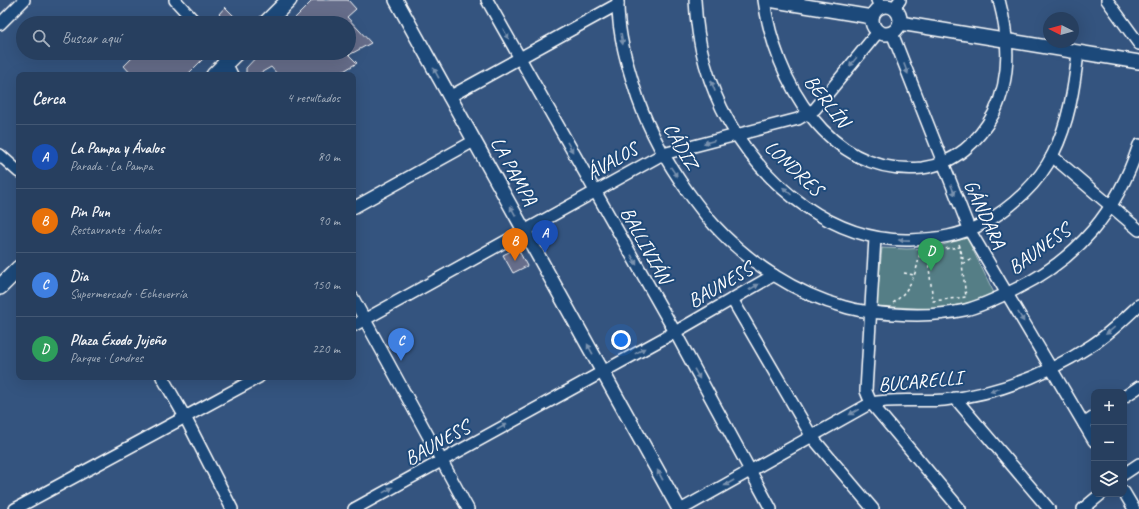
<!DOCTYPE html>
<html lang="es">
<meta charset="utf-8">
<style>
body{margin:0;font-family:Caveat,sans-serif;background:#334a68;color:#f1f3f6}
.controls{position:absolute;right:12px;bottom:12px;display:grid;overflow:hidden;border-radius:8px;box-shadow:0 4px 16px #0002}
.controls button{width:36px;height:36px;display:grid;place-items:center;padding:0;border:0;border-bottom:1px solid #435874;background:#273f5f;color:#f1f3f6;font:20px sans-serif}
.compass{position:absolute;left:1043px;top:12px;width:36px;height:36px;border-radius:50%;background:#273f5f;box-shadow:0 4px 16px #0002;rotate:276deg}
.you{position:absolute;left:621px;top:340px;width:14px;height:14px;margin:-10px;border:3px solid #fff;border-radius:50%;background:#1a73e8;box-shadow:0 0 0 6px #1a73e833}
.badge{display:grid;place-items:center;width:26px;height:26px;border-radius:50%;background:#8c9099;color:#fff;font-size:13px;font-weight:700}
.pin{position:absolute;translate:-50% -33px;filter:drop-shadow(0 1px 2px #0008)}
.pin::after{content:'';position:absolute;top:21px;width:14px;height:12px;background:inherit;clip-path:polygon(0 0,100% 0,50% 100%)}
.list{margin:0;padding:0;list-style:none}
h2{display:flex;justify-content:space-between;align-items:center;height:52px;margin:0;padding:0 16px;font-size:17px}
h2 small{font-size:13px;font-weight:400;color:#a4afbd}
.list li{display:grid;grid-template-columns:26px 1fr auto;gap:12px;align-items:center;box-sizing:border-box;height:64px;padding:0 16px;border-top:1px solid #435874}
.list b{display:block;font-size:15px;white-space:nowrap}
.list p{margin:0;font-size:13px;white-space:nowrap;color:#a4afbd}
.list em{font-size:13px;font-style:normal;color:#a4afbd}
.icon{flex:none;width:22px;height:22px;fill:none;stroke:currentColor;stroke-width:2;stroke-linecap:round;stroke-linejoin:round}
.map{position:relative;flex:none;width:1139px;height:509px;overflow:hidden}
.search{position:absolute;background:#273f5f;box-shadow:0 4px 16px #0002;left:16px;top:16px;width:340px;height:44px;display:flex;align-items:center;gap:10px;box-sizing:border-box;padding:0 14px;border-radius:22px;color:#a4afbd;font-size:15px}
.panel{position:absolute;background:#273f5f;box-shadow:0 4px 16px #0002;left:16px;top:72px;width:340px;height:308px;border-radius:8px}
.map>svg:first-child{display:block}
</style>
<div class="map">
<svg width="1139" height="509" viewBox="0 0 1139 509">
<rect width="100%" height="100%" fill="#34547f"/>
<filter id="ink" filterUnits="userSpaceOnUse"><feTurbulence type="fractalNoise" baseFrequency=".025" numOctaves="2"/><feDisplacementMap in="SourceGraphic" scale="8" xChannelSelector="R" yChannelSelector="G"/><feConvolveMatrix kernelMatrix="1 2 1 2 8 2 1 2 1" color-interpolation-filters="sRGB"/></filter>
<g filter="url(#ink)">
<path fill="#547e86" stroke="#aabec2" d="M967 238 994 293 973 302 936 309 876 306 882 248 907 249 932 248Z"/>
<g fill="#666d8a" stroke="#fff">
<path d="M313 0H348L356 9 347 17 371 43 349 55 357 63 337 75H278L271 67 257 75H246V68L260 53H347L349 55V23H290Z"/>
<path d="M225 7 241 23H228L219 14Z"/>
<path d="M137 53H204V58L187 75H132L124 66Z"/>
<path d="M513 250 519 251 527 266 513 273 503 255Z"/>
</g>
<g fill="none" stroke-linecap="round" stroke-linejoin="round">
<g stroke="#fff" stroke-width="14">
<g id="minor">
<path d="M175 0 196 23"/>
<path d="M487 0 675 332 771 509"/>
<path d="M618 0C617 33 628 68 638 99 650 133 667 163 688 192 696 203 705 215 714 225 749 263 796 294 845 307 861 312 879 313 895 314 919 316 942 315 965 310 982 306 1000 297 1016 289 1079 258 1117 211 1139 145"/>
<path d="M695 0C697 42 708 85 729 122 765 186 834 242 910 240 937 239 960 236 984 223 1011 208 1039 183 1053 154 1069 122 1074 88 1078 53"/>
<path d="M764 0C775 80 828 177 922 168 955 164 979 141 994 113 1011 78 1009 37 999 0"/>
<path d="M877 0 880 7"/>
<path d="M1107 0 1139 44"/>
<path d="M894 8 900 0"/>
<path d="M0 24 24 0"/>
<path d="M892 33 970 231 1094 441"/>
<path d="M221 53 232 75"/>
<path d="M449 97 618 4"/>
<path d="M0 155 19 172"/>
<path d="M1052 156 1139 230"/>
<path d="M353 208 474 141"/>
<path d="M875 238 866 391 871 403 960 509"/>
<path d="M353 298 468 509"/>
<path d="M732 299 812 437 873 509"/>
<path d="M353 326 663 154 798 119 815 109 878 32"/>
<path d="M162 377 185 417 232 509"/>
<path d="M1124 397 1139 387"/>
<path d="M955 398 1049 509"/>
<path d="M1084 424 1094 417"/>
<path d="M1124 474 1139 464"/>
<path d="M1124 492 1134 509"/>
<path d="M15 509 259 377"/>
<path d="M354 509 675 332 774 275"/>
<path d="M682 509 871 403C895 398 920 402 944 400 997 394 1048 374 1092 345 1109 334 1124 319 1139 305"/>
<path d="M1083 509 1101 494"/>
</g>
</g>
<g stroke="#fff" stroke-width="16">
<g id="tertiary">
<path d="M396 0 679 509"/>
<path d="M769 0 872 17"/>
<circle cx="886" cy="20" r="14"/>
<path d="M900 23 1139 62"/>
</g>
</g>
<g stroke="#fff" stroke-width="18">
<g id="secondary">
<path d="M266 23 289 0"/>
<path d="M214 75 236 53"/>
<path d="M0 287 19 268"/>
</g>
</g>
<g stroke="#fff" stroke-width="1.5" stroke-dasharray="3 3" stroke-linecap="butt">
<path d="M959 244 960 247 966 297 933 301 927 251 960 247 964 263 971 260"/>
<path d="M904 273 914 275"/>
<path d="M893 303C910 291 918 271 920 250"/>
</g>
<use href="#minor" stroke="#1f4a7a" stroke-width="11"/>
<use href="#tertiary" stroke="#1f4a7a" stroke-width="13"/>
<use href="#secondary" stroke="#1f4a7a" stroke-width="15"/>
</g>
<defs><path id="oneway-solid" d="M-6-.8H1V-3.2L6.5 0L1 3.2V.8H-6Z"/></defs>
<g fill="#7992af">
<use href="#oneway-solid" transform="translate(506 34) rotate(61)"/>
<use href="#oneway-solid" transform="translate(622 39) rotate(81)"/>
<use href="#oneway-solid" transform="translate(853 62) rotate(129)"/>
<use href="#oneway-solid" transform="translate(906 69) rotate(69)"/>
<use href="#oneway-solid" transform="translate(436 73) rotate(-119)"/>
<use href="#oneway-solid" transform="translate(713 86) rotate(-111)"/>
<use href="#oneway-solid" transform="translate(709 142) rotate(166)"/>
<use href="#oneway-solid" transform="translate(570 147) rotate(60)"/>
<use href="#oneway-solid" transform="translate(674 172) rotate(56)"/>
<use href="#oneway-solid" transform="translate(953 190) rotate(68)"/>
<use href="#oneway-solid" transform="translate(787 191) rotate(-140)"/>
<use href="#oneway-solid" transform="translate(513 211) rotate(-119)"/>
<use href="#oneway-solid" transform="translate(904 240) rotate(-179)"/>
<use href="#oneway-solid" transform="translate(634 260) rotate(61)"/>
<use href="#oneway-solid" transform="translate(754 287) rotate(-30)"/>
<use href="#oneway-solid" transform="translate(1021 317) rotate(59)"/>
<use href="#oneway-solid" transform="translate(1110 331) rotate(141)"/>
<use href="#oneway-solid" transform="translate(590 349) rotate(-119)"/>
<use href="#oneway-solid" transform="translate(640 351) rotate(-29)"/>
<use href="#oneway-solid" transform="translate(697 374) rotate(61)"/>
<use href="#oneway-solid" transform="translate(995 390) rotate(162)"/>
<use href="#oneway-solid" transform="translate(854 412) rotate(150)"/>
<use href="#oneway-solid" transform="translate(502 427) rotate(-29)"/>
<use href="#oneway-solid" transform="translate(660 475) rotate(-119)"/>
<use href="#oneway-solid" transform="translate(729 483) rotate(150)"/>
<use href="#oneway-solid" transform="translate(388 490) rotate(-29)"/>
</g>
</g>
<g text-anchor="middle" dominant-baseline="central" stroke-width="4" stroke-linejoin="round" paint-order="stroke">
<g font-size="20" fill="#fff" stroke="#1f4a7a">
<text transform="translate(827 101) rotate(52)">BERLÍN</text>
<text transform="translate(681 146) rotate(60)">CÁDIZ</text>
<text transform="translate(612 161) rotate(-29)">ÁVALOS</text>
<text transform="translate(794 168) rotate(43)">LONDRES</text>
<text transform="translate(514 171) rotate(61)">LA PAMPA</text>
<text transform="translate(985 214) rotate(65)">GÁNDARA</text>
<text transform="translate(646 245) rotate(61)">BALLIVIÁN</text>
<text transform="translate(1039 249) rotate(-36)">BAUNESS</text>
<text transform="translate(720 285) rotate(-30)">BAUNESS</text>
<text transform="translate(920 381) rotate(-5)">BUCARELLI</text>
<text transform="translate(437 443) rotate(-29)">BAUNESS</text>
</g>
</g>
</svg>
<div class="controls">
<button>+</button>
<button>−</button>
<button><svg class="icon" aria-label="layers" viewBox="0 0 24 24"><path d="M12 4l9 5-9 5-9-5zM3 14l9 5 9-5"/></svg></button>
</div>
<svg class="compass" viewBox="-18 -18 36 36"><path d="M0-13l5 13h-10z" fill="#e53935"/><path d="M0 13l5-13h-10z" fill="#a4afbd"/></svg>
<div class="you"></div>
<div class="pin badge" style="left:545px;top:253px;background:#1a4fb4">A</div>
<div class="pin badge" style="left:515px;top:261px;background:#e8710a">B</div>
<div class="pin badge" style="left:401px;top:361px;background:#3f7fe0">C</div>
<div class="pin badge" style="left:931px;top:271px;background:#2e9e5b">D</div>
<div class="search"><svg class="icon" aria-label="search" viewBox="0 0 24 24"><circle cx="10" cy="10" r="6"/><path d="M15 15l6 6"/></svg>Buscar aquí</div>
<section class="panel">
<h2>Cerca<small>4 resultados</small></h2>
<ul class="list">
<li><span class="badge" style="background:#1a4fb4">A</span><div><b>La Pampa y Ávalos</b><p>Parada · La Pampa</p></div><em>80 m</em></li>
<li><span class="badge" style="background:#e8710a">B</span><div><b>Pin Pun</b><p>Restaurante · Ávalos</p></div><em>90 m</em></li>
<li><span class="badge" style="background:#3f7fe0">C</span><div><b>Dia</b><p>Supermercado · Echeverría</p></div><em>150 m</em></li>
<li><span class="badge" style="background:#2e9e5b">D</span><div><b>Plaza Éxodo Jujeño</b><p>Parque · Londres</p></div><em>220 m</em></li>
</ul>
</section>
</div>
